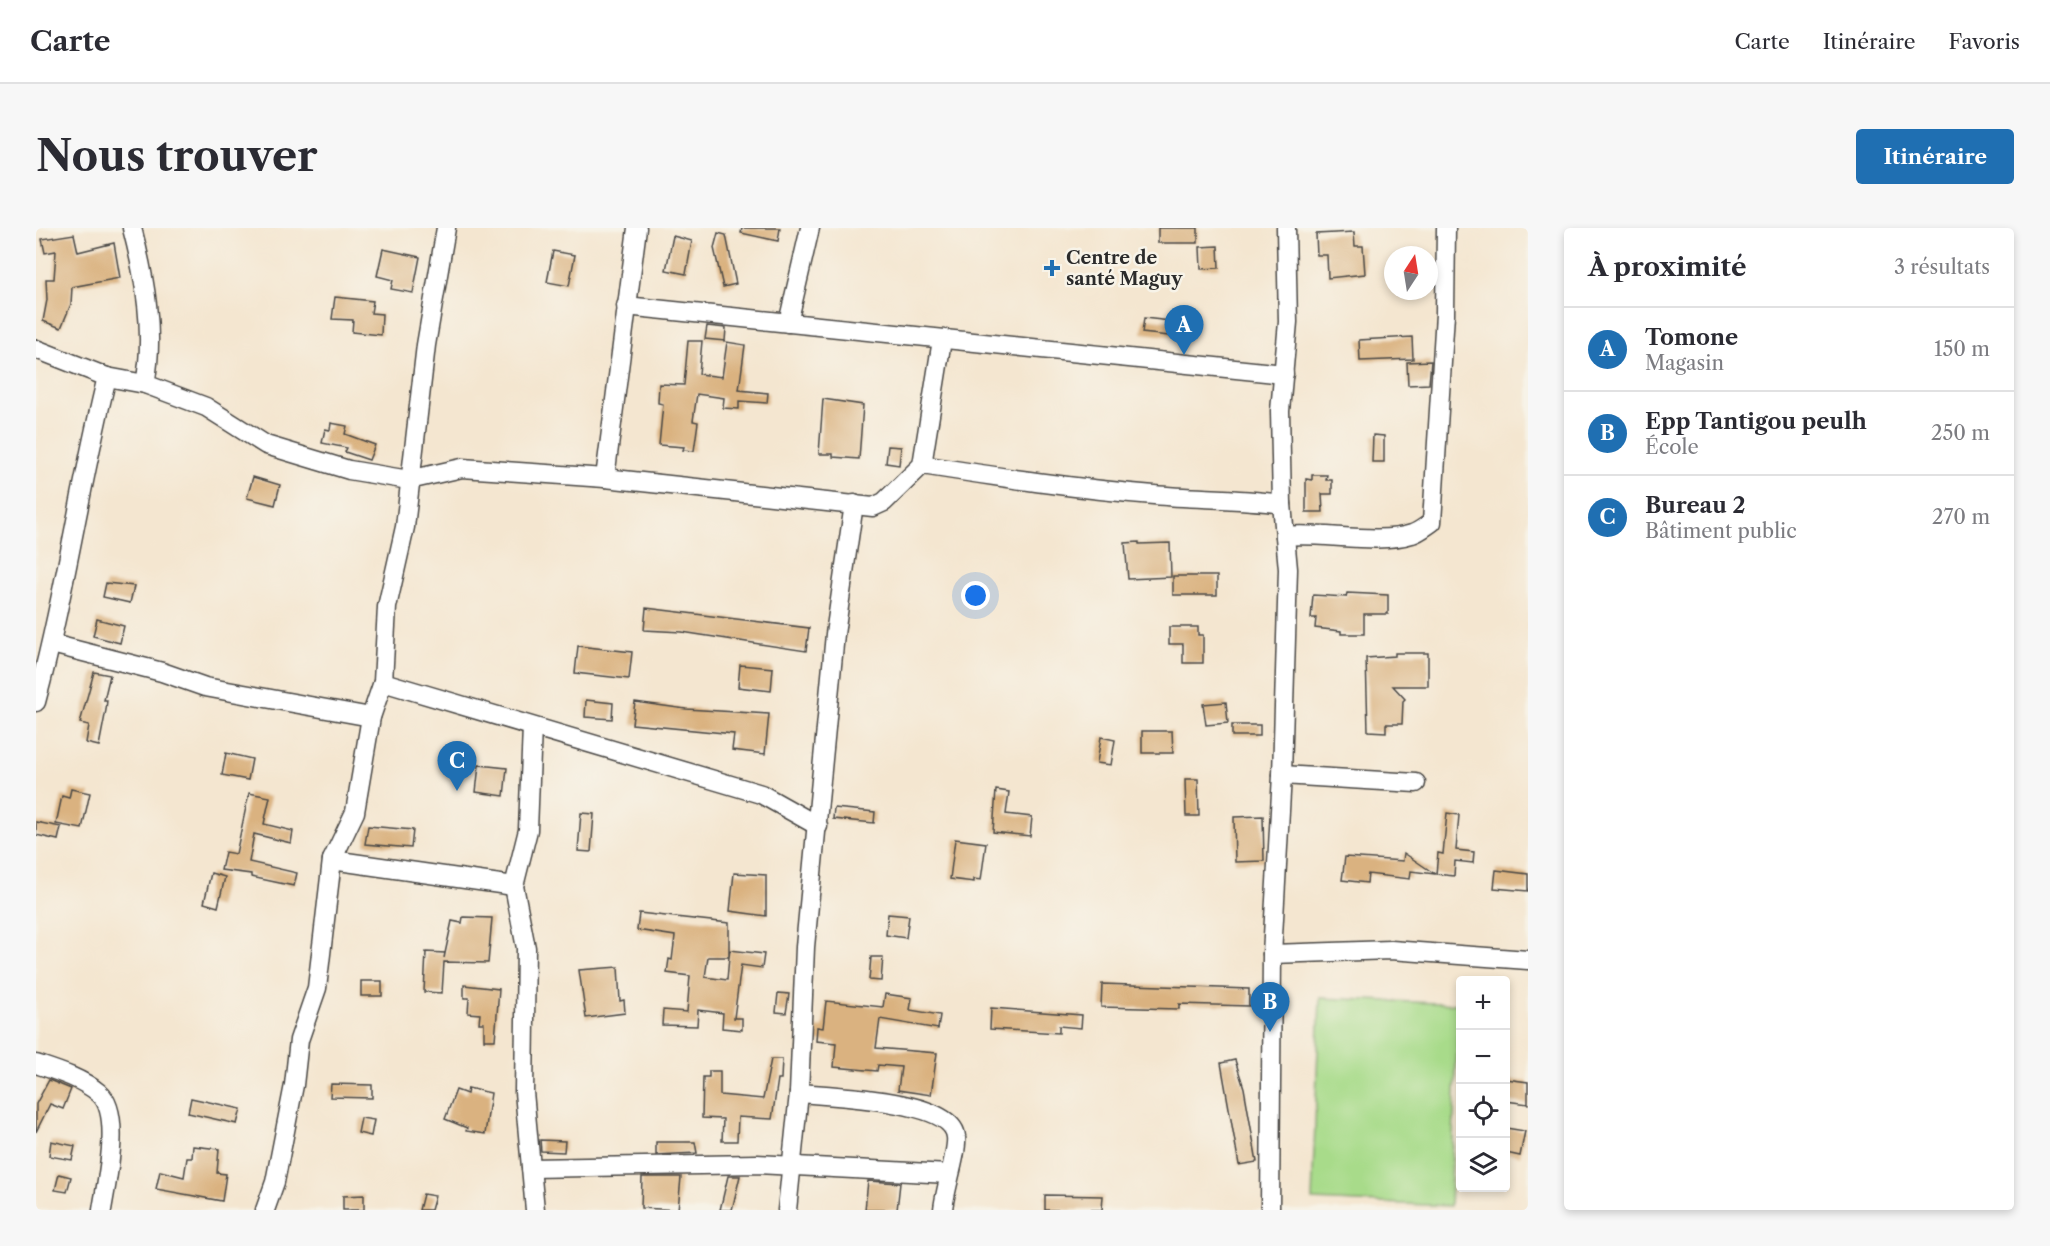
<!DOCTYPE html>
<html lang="fr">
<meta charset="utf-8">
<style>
body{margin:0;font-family:"Libre Caslon Text",serif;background:#f7f7f7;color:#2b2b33}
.controls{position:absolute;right:18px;bottom:18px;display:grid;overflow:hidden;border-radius:6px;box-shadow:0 3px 9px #0003}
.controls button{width:54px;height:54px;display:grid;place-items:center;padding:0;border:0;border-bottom:2px solid #e1e1e2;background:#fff;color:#2b2b33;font:30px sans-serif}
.compass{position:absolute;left:1348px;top:18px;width:54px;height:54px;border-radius:50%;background:#fff;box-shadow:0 3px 9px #0003;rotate:12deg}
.you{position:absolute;left:940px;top:368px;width:21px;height:21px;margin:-15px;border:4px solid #fff;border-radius:50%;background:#1a73e8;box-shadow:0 0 0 9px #1a73e833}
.badge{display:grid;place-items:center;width:39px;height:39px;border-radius:50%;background:#1f6fb2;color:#fff;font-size:20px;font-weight:700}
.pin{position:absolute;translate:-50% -50px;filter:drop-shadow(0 2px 3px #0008)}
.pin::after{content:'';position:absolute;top:32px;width:21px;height:18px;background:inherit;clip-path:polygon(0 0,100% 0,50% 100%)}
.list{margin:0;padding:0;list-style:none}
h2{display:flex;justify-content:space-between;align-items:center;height:78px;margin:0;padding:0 24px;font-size:26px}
h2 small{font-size:20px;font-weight:400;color:#7c7c81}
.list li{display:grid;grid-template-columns:39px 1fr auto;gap:18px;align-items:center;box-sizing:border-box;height:84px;padding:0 24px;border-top:2px solid #e1e1e2}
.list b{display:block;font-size:22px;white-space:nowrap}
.list p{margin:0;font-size:20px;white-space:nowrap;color:#7c7c81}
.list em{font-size:20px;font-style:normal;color:#7c7c81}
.icon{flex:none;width:33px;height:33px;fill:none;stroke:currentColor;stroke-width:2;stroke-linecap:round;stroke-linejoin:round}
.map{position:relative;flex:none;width:1492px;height:982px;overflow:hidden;border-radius:6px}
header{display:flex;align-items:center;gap:36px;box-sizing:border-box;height:84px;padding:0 30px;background:#fff;border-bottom:2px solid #e1e1e2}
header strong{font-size:28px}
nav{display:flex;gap:33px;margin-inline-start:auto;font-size:21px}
.intro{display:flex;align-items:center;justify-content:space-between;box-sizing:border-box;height:144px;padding:0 36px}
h1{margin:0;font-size:42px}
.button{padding:15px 27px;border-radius:6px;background:#1f6fb2;color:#fff;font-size:21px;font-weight:700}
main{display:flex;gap:36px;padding:0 36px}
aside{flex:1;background:#fff;border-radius:6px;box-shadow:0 3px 9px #0003}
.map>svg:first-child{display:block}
</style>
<header>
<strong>Carte</strong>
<nav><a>Carte</a><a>Itinéraire</a><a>Favoris</a></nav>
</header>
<div class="intro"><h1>Nous trouver</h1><a class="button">Itinéraire</a></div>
<main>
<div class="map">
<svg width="1492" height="982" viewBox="0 0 1492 982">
<rect width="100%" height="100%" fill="#f7f3e8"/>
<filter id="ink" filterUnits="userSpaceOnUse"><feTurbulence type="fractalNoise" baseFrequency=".0167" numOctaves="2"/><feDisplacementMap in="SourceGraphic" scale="12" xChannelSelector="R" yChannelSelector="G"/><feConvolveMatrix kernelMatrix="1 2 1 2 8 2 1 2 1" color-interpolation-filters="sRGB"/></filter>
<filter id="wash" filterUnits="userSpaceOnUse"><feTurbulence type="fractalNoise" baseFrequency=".008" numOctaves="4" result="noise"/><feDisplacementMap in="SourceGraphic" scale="24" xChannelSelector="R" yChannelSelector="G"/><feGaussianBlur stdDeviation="1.35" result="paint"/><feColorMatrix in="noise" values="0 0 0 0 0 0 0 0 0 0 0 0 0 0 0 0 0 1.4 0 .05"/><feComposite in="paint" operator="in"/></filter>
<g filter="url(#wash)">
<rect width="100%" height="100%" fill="#f4e6d0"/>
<path fill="#a8db8a" stroke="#6a835a" stroke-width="1.5" d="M1284 770 1423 776 1414 978 1276 972Z"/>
<g id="blocks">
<g fill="#dab280" fill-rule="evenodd">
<path d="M706 0H744L742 13 705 5Z"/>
<rect x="1122" y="0" width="40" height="15"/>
<path d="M1318 4 1319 18H1327L1329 46 1292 50 1291 27H1281L1280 6Z"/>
<path d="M682 5 690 7 700 56 687 59 678 20Z"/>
<path d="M38 6 42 24 78 15 84 50 36 59 35 76 25 100 7 93 11 72 10 51H18L20 23 9 25 6 11Z"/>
<path d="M637 8 656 13 650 46 630 42Z"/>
<path d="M1182 18 1183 40 1165 41 1164 19Z"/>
<path d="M347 21 384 29 377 65 355 61 357 52 341 48Z"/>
<path d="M517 23 539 27 533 58 511 54Z"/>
<path d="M299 69 337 73 335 85 346 86 345 107 316 104 317 92 296 91Z"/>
<path d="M1108 90 1143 94 1142 109 1106 105Z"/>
<path d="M671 98 690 100 689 113 669 111Z"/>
<path d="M1376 109 1377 131 1324 133 1323 112Z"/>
<path d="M652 113H666L663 146 686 149 691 114 709 117 703 162 732 165 731 175 703 173V181L687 180 688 170 661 166 657 193 662 194 658 223 647 222 648 219 623 217 627 176 622 175 623 156 648 157Z"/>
<path d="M1395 133 1393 156 1372 157 1371 134Z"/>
<path d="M787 171 827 177 823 231 797 229V226H783Z"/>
<path d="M295 195 311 198 309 206 339 217 333 232 309 224 311 220 286 215 289 201 294 202Z"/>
<path d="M1337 207 1348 208V234H1336Z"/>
<path d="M852 218 865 219 863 237 850 235Z"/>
<path d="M1276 247H1291L1290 252H1296V266H1286L1287 284H1270V251L1276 252Z"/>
<path d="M217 249 244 257 239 277 211 270Z"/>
<path d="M1103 314V316L1134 315 1135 349 1092 351 1089 315Z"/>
<rect x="1137" y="348" width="44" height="19"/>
<path d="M70 355 98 358 94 375 67 369Z"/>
<path d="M1311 365 1352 367V386H1328V406H1305V403L1279 400 1280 390H1275L1277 367 1310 369Z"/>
<path d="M610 380 773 400 770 423 646 404 608 402Z"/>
<path d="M61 391 88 398 84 415 57 408Z"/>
<path d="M1133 399H1162V407H1167V435H1147V416H1133Z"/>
<path d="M542 418 596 424 593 451 539 445Z"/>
<path d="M1359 425H1392V458H1357L1369 471 1367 473 1366 496H1350V504L1332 503 1330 430 1359 428Z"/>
<path d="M704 437 737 440 735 463 702 459Z"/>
<path d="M58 444 74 447 68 472H71L70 482 63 518 50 515 53 497 44 495Z"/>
<path d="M550 472 577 475 576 491 549 489Z"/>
<path d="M599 474 650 481 733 486 729 526 696 522 698 506 596 496Z"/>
<path d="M1190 474 1192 495 1170 497 1167 476Z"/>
<rect x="1196" y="497" width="28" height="11"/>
<path d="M1106 503H1136L1137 525H1106Z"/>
<path d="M1065 509 1079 512 1075 537 1061 535Z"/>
<path d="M190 525 216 531 212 552 186 547Z"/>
<path d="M443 537 471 540 468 568 440 564Z"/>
<path d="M1149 551H1162L1163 588H1150Z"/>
<path d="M35 561 54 565 46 601 20 596 26 568 33 570Z"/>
<path d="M960 562 973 564 970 586 996 589 994 608 957 604Z"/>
<path d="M213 565 234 569 228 596 257 603 255 615 218 606 213 634 261 645 258 658 215 649V646L185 642 189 624 200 626Z"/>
<path d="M798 580 839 584 838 595 797 591Z"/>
<path d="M545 585 558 586 555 624 542 623Z"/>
<path d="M1411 585 1423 587 1420 622 1438 624 1437 635 1419 633 1418 648 1400 646 1402 625 1407 626Z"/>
<path d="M1227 588 1228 633 1199 634 1198 589Z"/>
<path d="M0 594 25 599 22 612 0 607Z"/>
<path d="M332 598 377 602 375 620 329 616Z"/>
<path d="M919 611 950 615 945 652 938 651V654L914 651Z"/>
<path d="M1368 625 1399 646 1375 643 1374 651 1332 646 1331 655 1306 652 1309 629 1367 633Z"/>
<path d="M1460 642 1492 646V663L1458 660Z"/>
<path d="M175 645 189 649 182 679 168 675Z"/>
<path d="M698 645 730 647V688L694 683Z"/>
<path d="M603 685 693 695V729L694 722 728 726 726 740 705 737 698 790H706V802L686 800 687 785 662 782 661 798 626 797 627 782 651 784 654 748 631 745 633 731 636 732 639 708 601 702ZM672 729H693L691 752 669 749Z"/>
<path d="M852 686 873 688 870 710 850 707Z"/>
<path d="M427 689 456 690 452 735 408 734 406 765 388 764 390 724 409 725 408 730 416 693 426 695Z"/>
<path d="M835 729H847L845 753 833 752Z"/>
<path d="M582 739 584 773 588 772 589 785 550 790 543 742Z"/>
<rect x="325" y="753" width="21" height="15"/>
<path d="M1066 756 1213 761V778L1143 776V781L1065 779Z"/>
<path d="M428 757 463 761 459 812H448V795H443L444 786 432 785 433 770H428Z"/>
<path d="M742 765 753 766 750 785 740 784Z"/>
<path d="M849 766 876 770 874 782 904 787 902 801 844 791 840 820 901 825 895 867 862 862 865 839 842 837 841 843 798 839 800 815 780 813 781 799 787 800 790 773 847 779Z"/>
<path d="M955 780 1046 787 1045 800 1023 798V805L954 801Z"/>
<path d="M735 831H746L745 851H742L736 891 702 889 701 913H686L687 891 666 890 667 849H673V843H684V867L727 871Z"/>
<path d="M1199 832 1208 860 1221 934 1203 937 1185 835Z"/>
<path d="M1470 851 1492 854V876L1470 873Z"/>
<path d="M13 852 35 861 27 881 14 876 0 904V876Z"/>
<path d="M295 856 336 857V870L294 869Z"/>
<path d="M432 860 455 865 449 906 430 903 431 900 409 891 420 862 431 866Z"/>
<path d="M155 870 205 881 201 896 152 885Z"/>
<path d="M325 890 338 892 335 908 322 905Z"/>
<path d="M1470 900 1489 903 1484 928 1470 925Z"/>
<path d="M504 912 529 913 528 924 505 923Z"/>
<path d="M15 913 39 918 36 932 13 928Z"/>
<path d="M620 914H659L661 925 620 927Z"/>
<path d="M157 918 183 921 181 945 190 946 186 973 120 961 124 943 148 949 151 930H156Z"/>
<path d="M23 946 35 949 31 964 19 962Z"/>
<path d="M692 948H704L696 982H684Z"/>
<path d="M606 949H645L642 982 605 980Z"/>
<path d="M832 953 864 955 861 982H829Z"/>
<path d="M387 966 399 968 395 982H383Z"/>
<path d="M328 967V982H307V968Z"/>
<path d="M1009 967 1067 968 1066 982H1009Z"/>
</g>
</g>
</g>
<g filter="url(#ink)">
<use href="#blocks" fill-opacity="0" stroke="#494744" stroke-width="1.5"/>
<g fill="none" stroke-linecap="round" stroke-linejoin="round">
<g stroke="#494744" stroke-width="21">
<g id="minor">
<path d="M96 0C109 50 119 105 109 156"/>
<path d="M590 78 1248 146"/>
<path d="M752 95 774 0"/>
<path d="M0 121 71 149 109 156 170 179 230 217 313 242 373 252 426 240 569 250 837 279 848 274 886 237 906 112"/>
<path d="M886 237C963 249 1041 261 1118 267 1161 271 1204 270 1246 276"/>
<path d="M569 250 601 0"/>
<path d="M1249 308C1287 304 1341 317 1376 306 1383 304 1390 298 1396 294L1409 86 1410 0"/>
<path d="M16 416 126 444 169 459 335 489"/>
<path d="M347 454 725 566 782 598"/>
<path d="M0 474C29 367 44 257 71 149"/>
<path d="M496 499 492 602 478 658 490 720 488 864 499 982"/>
<path d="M1246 547 1380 555"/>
<path d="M296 632 478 658"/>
<path d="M1236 726 1355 722 1492 732"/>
<path d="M0 836C21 843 45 850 63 865 87 885 70 955 66 982"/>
<path d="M763 865C794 868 917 871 920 909 922 923 908 964 907 982"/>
<path d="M495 940 721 936 913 946"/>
<path d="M229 982 239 954 258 857 263 812 281 760 296 632 319 584 335 489 347 454 351 379 369 299 390 117 410 0"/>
<path d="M751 982 763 865 769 719 799 406 818 276"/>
<path d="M1234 982 1236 726 1246 547 1252 341 1246 276 1244 183 1252 94 1250 0"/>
</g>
</g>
<use href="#minor" stroke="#fff" stroke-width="18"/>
</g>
</g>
<path fill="#1f6fb2" stroke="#f7f3e8" stroke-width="2" d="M1013 31h6v6h6v6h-6v6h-6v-6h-6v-6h6z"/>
<g text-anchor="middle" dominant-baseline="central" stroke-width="5" stroke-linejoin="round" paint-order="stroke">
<g font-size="18" font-weight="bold" fill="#2b2b2b" stroke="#f7f3e8" text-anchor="start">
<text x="1030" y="30">Centre de<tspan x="1030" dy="21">santé Maguy</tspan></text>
</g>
</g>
</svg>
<div class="controls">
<button>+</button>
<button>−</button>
<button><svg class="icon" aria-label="locate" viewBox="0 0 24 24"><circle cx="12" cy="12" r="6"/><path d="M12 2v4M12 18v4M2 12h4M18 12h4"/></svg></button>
<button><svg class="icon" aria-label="layers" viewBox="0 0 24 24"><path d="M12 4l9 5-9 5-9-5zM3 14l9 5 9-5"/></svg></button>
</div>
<svg class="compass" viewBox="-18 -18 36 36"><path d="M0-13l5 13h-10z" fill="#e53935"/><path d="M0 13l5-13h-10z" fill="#7c7c81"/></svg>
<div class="you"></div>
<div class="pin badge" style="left:1148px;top:127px">A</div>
<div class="pin badge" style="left:1234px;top:804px">B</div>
<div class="pin badge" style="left:421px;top:563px">C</div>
</div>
<aside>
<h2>À proximité<small>3 résultats</small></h2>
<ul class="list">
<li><span class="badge">A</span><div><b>Tomone</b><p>Magasin</p></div><em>150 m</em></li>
<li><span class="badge">B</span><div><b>Epp Tantigou peulh</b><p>École</p></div><em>250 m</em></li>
<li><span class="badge">C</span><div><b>Bureau 2</b><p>Bâtiment public</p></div><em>270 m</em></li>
</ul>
</aside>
</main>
